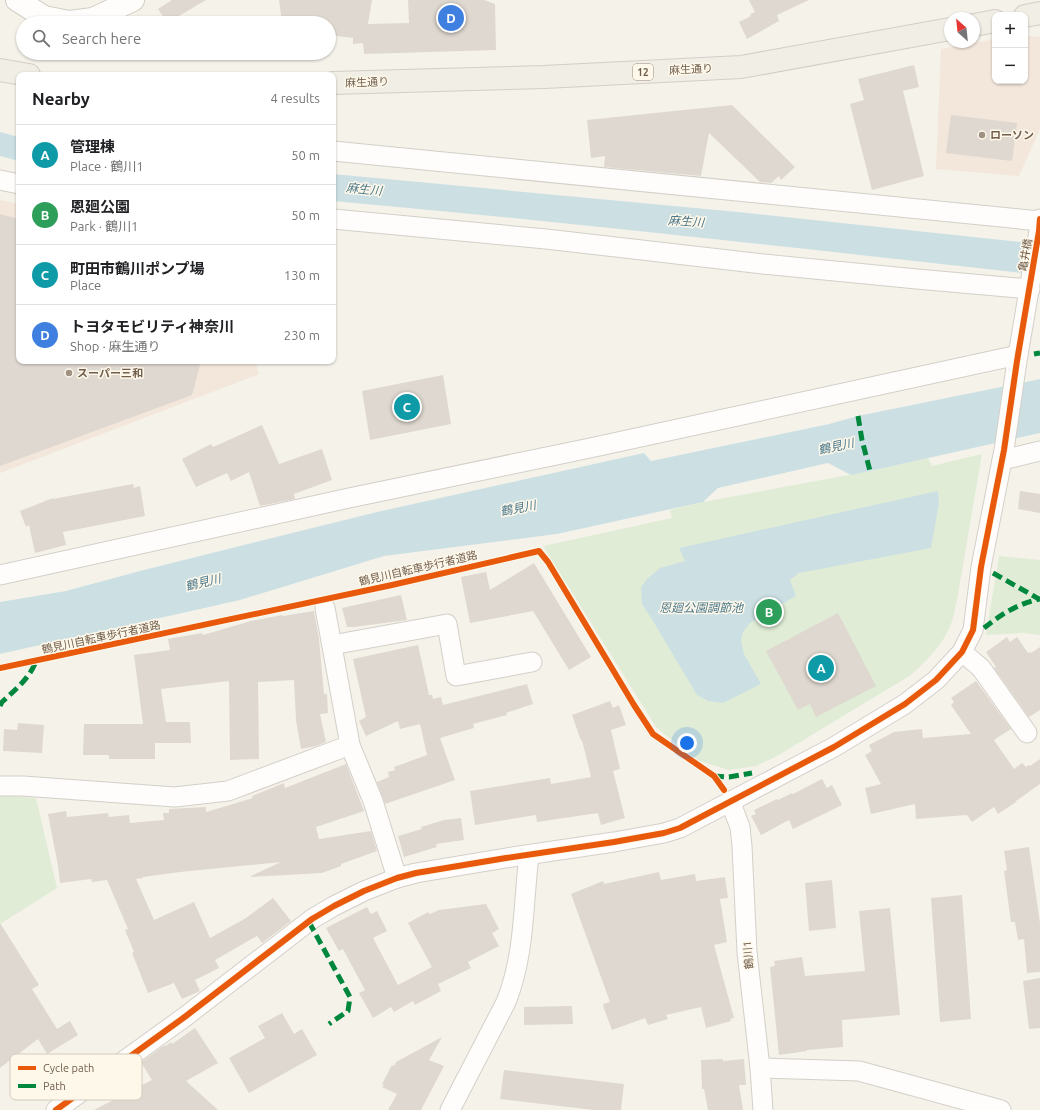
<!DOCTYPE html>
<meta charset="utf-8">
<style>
body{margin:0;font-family:Ubuntu,"Noto Sans JP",sans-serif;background:#f6f6f6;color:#202124}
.controls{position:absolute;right:12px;top:12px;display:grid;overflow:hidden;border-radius:8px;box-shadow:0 1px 3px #0004}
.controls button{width:36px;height:36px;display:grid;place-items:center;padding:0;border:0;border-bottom:1px solid #e0e0e0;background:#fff;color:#202124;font:20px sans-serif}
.compass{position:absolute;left:944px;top:12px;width:36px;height:36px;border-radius:50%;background:#fff;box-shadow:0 1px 3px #0004;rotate:333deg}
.you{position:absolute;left:687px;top:743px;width:14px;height:14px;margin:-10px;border:3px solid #fff;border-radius:50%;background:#1a73e8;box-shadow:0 0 0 6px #1a73e833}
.badge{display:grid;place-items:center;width:26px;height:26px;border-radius:50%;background:#9f9283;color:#fff;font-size:13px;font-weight:700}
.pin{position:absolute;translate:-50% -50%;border:2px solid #fff;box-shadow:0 1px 4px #0006}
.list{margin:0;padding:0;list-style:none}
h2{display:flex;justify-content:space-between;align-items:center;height:52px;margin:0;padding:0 16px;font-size:17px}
h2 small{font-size:13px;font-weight:400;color:#757577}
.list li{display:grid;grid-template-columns:26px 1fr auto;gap:12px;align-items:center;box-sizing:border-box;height:60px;padding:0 16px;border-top:1px solid #e0e0e0}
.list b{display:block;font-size:15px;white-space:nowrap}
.list p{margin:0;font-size:13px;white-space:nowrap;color:#757577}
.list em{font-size:13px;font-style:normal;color:#757577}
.icon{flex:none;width:22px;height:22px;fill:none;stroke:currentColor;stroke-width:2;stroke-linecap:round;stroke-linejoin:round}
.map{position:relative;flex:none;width:1040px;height:1110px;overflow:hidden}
.search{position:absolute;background:#fff;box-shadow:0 1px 3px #0004;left:16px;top:16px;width:320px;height:44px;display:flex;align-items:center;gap:10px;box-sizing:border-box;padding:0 14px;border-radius:22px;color:#757577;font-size:15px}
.panel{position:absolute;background:#fff;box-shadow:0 1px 3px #0004;left:16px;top:72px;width:320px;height:292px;border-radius:8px}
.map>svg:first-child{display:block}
</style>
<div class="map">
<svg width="1040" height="1110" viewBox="0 0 1040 1110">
<rect width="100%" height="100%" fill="#f5f2ea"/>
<g fill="#f3e6db">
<path d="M1025 36 1040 37V129L1019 176 936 169 941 49 995 39V81H1025Z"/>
<path d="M0 200 19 204V361H255L259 374 0 473Z"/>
</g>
<g fill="#e0ecd6">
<path d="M982 454 957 600C955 608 954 616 951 624 943 645 927 660 911 675L777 756 756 766 729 770 696 760 656 727 543 546 672 518 670 510 703 502 870 471 928 458 932 466Z"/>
<path d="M999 556 1040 560V635L1022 633 986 635Z"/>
<path d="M0 795 36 798 57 888 0 924Z"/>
</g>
<g fill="#cce0e4">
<path d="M0 132 19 137V161L0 156Z"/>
<path d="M333 174 738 212 1040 244V275C805 249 569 222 333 201Z"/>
<path d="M1040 379V433L870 471 851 475 828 463 718 488 703 502 557 534 384 556 240 600 0 654V602L66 591 140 571 377 512 644 453 651 461 829 424 858 416Z"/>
<path d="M938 491 939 503 931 548 799 573 790 580 796 596 751 622 743 632 741 641 744 654 761 684 723 703 708 701 697 695 653 621 642 604 641 587 647 579 660 568 685 561 679 548Z"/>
</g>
<g fill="#dfd8d0">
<path d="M172 0H206L167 23 158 9Z"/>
<path d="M279 0H372L368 24 409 23 408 0H484L495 4 496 50 364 54 363 43 353 44V38L329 35V23H282Z"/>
<path d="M749 0H809L777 15 779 21 747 39 739 22 751 16 750 14 755 12Z"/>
<path d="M914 65 919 87 903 91 924 176 872 190 850 104 864 100 858 79Z"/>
<path d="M732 105 795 167 781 180 779 176 771 183 760 182 709 133 701 176 604 167 605 156 591 158 587 120Z"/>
<path d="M951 115 1017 123 1012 161 946 153Z"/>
<path d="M0 214 19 219V361H201L192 395 0 466Z"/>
<path d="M443 375 451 424 370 440 362 391Z"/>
<path d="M262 425 279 464 322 449 332 480 294 494 295 499 260 506 249 472 231 481 227 473 196 487 182 459 211 444 213 447Z"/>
<path d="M133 484 134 488 140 486 145 516 63 532 66 545 35 553 29 525 26 527 20 511 53 498V499Z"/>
<path d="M1020 491 1040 494V513L1018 509Z"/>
<path d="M534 563 591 657 569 670 533 611 470 623 461 577 486 572 490 590Z"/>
<path d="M401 595 407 620 354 627H347L342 608Z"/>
<path d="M314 611 319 639 324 694H327L328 713 320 714 326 742 316 746 301 749 296 720 294 680 258 682 259 759 230 760 229 681 161 689 166 722H190L191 743H155V759H109V755H83L84 724H143L134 655 170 650 168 639 202 633 203 635 251 621 282 615 283 616Z"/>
<path d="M838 613 876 686 816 717 810 704 798 710 766 651Z"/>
<path d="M1007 637 1010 642 1017 637 1028 653 1030 652 1031 653 1040 647V710L1029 717 994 668 996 667 986 652Z"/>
<path d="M418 645 429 695H432L433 699 441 697 443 705 527 684 533 704 506 713 507 715 473 724 474 728 440 738 455 780 385 804 377 782 389 777 388 772 395 770 394 767 427 755 420 724 400 729 398 721 366 736 359 721 366 717 353 659Z"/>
<path d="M976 681 1011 729 994 740 1014 769 1022 763 1026 767 1029 765 1030 766 1040 759V784L1016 801V802L998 814 994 807 972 822 967 815 916 819 915 804 871 814 865 788 881 784 865 755 872 751 869 745 894 732 922 729 923 738 971 734 951 705 954 702 951 698Z"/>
<path d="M610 701 613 708 619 705 626 725 611 730 620 769 613 771 625 818 601 825 598 813 537 822 536 815 475 825 470 791 550 778 551 784 591 777 582 740 581 741 572 715Z"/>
<path d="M18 723 44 725 42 753 3 751 4 729 17 730Z"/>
<path d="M346 764 364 811 316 827 319 839 371 831 377 851 341 864V866L322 873 251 877V876L281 862 180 872 143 877V878L136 879 154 920 194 902 210 938 246 918 273 898 291 921 262 943 257 936 215 960 219 968 195 980 200 991 182 999 174 983 148 993 132 953 134 952 125 930 128 929 107 880 92 882 91 879 60 883 58 866 48 814 66 811 67 817 108 813 109 817 129 815 130 823 164 820 163 813H169V809L206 807V812L253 798 252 796 284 783 285 788Z"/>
<path d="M822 779 827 788 832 785 842 805 793 829 789 820 761 835 751 816 756 814 754 810 777 799 778 800 792 793 793 794Z"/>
<path d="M461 818 464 840 436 844 437 847 404 857 398 836 422 829 421 827 444 820Z"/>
<path d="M1029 847 1040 923V972L1027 973 1024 939 1018 940 1015 922H1011L1004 871 1007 870 1004 851Z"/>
<path d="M659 872 661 880 695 874 696 881 725 877 728 898 720 899 727 942 714 945 734 1018 730 1019 731 1021 706 1028 701 1007 666 1015 668 1019 648 1025 645 1018 612 1030 603 1006H604L603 1004 610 1002 571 894 603 881 604 884Z"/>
<path d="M832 880 836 928 809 931 805 883Z"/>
<path d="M962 895 971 1019 940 1022 931 898Z"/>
<path d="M486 904 499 929 492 933 499 946 468 962 471 968 438 984 441 991 415 1005 413 1001 394 1012 391 1007 373 1018 359 993 365 990 343 949 339 951 326 928 367 907 371 914 377 911 387 931 373 938 398 985 432 967 408 923 428 912 430 914 439 910Z"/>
<path d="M890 908 900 1015 842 1020 843 1047 807 1050V1051L779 1055 770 967 775 966 774 961 802 957 805 976 865 971 859 911Z"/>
<path d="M0 923 39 985 32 989 57 1029 70 1021 78 1035 47 1054 38 1039 0 1068Z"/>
<path d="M1040 978V1028L1029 1029 1023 981Z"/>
<path d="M572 1006 573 1024 524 1025V1007Z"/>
<path d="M282 1013 294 1034 302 1029 317 1055 249 1093 229 1058 265 1038 258 1026Z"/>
<path d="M195 1028 218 1063 186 1081 218 1110H94L152 1080 141 1062 162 1047 166 1045V1046L171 1042 172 1044Z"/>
<path d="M442 1037 429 1060 444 1066 421 1110H388L397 1094 382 1087 384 1085 382 1084 392 1065 394 1066 396 1062Z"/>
<path d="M723 1059V1061L744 1059 746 1085H739L743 1110H708L704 1089H702L701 1060Z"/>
<path d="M504 1070 624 1084 621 1110H594L500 1099Z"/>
</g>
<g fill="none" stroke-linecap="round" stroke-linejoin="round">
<g stroke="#d4cfc8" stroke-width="21">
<g id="street">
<path d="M333 151 1040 221"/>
<path d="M0 180 19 184"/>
<path d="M333 219 546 239 763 264 917 279 1030 289"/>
<path d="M1002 460 1040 451"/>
<path d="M0 575 349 498 590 448 1018 355"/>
<path d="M325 608 350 745 373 801 397 878"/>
<path d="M332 645 447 624 456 676 532 662"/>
<path d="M962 652 981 668 1027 733"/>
<path d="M0 786H23L175 797 228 791 350 745"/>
<path d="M730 801 740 827 742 846 747 952 760 1068 763 1110"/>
<path d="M760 1068 859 1071 1001 1110"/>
<path d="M56 1110 186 1016 312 919 334 906 364 891 397 878 416 873 506 858 614 842 664 833 680 828 834 747 905 704 936 680 962 652 973 630 981 567 1004 450 1017 361 1039 231 1040 219"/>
<path d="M450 1110 506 1002C525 955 523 905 529 855"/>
</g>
</g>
<g stroke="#d3cec5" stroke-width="24">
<path id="secondary" d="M17 0 44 17 69 22 93 19 133 0"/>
</g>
<g stroke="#d4cec6" stroke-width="24">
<g id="primary">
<path d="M1025 16 1040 13"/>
<path d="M974 25 995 21"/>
<path d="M0 70 29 75"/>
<path d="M333 83 544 77 741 67 950 29"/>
</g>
</g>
<use href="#street" stroke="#fefdfc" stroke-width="19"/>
<use href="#secondary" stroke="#fefdfc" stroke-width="22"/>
<use href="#primary" stroke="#f1eee6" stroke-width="22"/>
<g stroke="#00873e" stroke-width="5" stroke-dasharray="10 5" stroke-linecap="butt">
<path d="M1034 354 1040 353"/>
<path d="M858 416 862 440 870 471"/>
<path d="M993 573 1039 599"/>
<path d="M984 628C1000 615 1019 603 1040 599"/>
<path d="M0 706 2 702C15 690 30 678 36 661"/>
<path d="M714 776 729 777 752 773"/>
<path d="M309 922 350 997 348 1011 329 1024"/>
</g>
<g stroke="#fef8eb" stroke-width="8">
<g id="cycleway">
<path d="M0 668 392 585 539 551 548 562 634 705 653 734 714 776 724 790"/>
<path d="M56 1110 186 1016 312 919 334 906 364 891 397 878 416 873 506 858 614 842 664 833 680 828 834 747 905 704 936 680 962 652 973 630 981 567 1004 450 1017 361 1039 231 1040 219"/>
</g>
</g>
<use href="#cycleway" stroke="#e8590c" stroke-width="6"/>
</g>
<g fill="#9f9283" stroke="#fef8eb" stroke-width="1.5">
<circle cx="982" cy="135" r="4"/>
<circle cx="69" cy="373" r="4"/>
</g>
<g text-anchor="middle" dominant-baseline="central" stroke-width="3" stroke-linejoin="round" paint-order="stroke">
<rect fill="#fef8eb" stroke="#9b8c7c" stroke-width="1" x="633" y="64" width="20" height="16" rx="3"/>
<g font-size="10" font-weight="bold" fill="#715e4c">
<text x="643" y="72">12</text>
</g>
<g font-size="11" fill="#715e4c" stroke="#fef8eb">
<text transform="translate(691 69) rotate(-3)">麻生通り</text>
<text transform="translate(367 82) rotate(-2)">麻生通り</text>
<text transform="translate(1025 255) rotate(-80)">亀井橋</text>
<text transform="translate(418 568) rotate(-13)">鶴見川自転車歩行者道路</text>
<text transform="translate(101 637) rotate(-12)">鶴見川自転車歩行者道路</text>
<text transform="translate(748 955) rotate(-95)">鶴川1</text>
</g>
<g font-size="11" font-weight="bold" fill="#715e4c" stroke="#fef8eb" text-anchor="start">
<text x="990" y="135">ローソン</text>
<text x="77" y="373">スーパー三和</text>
</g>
<g font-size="12" font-style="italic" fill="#4b788a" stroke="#fef8eb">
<text transform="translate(364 189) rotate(6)">麻生川</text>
<text transform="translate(686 221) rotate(4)">麻生川</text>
<text transform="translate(836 446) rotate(-12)">鶴見川</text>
<text transform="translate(518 508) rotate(-11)">鶴見川</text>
<text transform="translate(203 582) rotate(-13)">鶴見川</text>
<text x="701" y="607">恩廻公園調節池</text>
</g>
</g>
<rect x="10" y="1054" width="132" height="46" rx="6" fill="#fef8eb" stroke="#d4cabb" stroke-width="1"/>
<rect x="18" y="1066" width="18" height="4" fill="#e8590c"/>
<rect x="18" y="1084" width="18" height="4" fill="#00873e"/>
<g font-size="11" fill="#715e4c">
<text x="43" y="1072">Cycle path</text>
<text x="43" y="1090">Path</text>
</g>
</svg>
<div class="controls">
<button>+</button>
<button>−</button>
</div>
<svg class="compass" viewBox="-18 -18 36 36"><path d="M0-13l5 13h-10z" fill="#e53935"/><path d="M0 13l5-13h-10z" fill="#757577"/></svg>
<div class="you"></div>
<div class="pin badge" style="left:821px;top:668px;background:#0f9aa8">A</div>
<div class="pin badge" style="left:769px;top:612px;background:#2e9e5b">B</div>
<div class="pin badge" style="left:407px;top:407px;background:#0f9aa8">C</div>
<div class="pin badge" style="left:451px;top:18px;background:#3f7fe0">D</div>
<div class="search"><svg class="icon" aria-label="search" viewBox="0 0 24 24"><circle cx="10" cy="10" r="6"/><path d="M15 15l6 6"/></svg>Search here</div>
<section class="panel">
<h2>Nearby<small>4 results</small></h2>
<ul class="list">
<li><span class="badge" style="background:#0f9aa8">A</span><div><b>管理棟</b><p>Place · 鶴川1</p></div><em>50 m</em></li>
<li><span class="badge" style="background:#2e9e5b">B</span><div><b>恩廻公園</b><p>Park · 鶴川1</p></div><em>50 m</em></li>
<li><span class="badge" style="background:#0f9aa8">C</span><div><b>町田市鶴川ポンプ場</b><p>Place</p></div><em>130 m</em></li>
<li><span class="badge" style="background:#3f7fe0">D</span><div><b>トヨタモビリティ神奈川</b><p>Shop · 麻生通り</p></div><em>230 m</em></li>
</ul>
</section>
</div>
